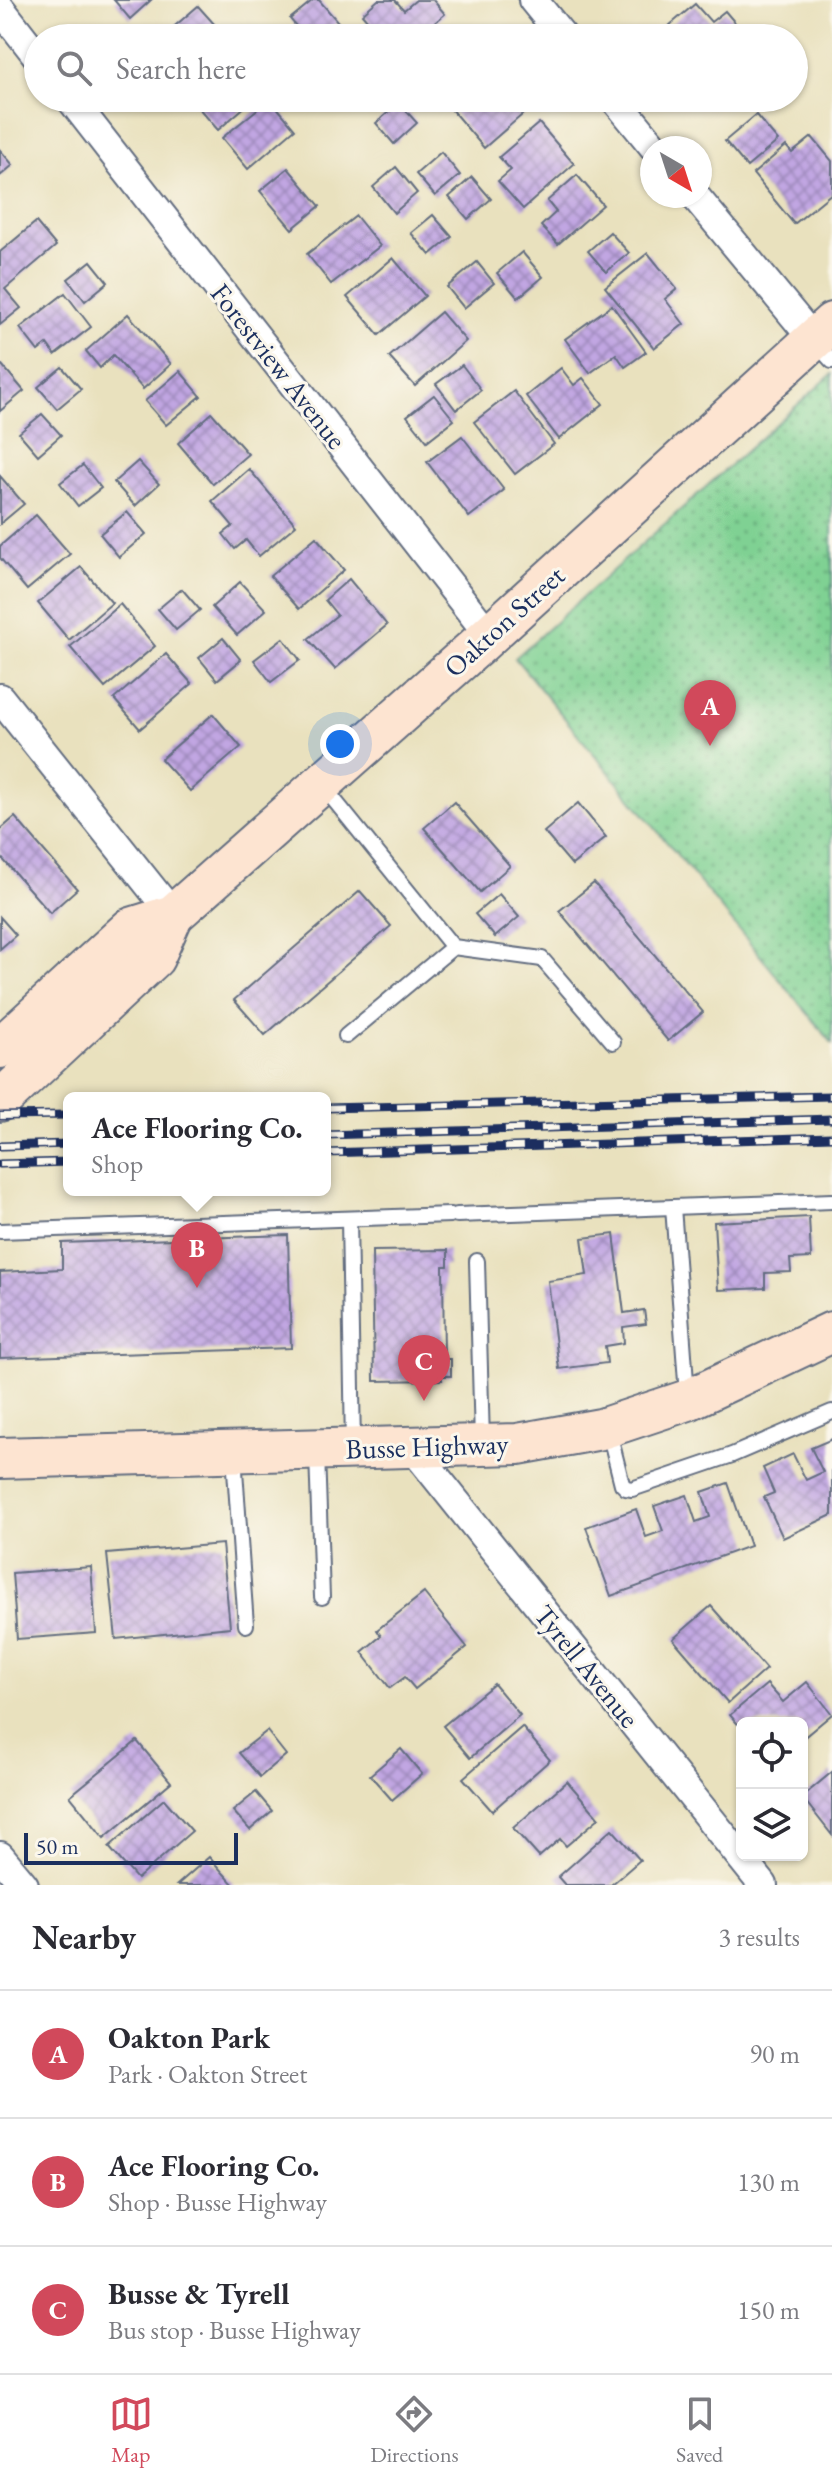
<!DOCTYPE html>
<meta charset="utf-8">
<style>
body{margin:0;font-family:"EB Garamond",serif;background:#f2f2f3;color:#2b2b33}
.controls{position:absolute;right:24px;bottom:24px;display:grid;overflow:hidden;border-radius:12px;box-shadow:0 2px 6px #0004}
.controls button{width:72px;height:72px;display:grid;place-items:center;padding:0;border:0;border-bottom:2px solid #e1e1e2;background:#fff;color:#2b2b33;font:40px sans-serif}
.compass{position:absolute;left:640px;top:136px;width:72px;height:72px;border-radius:50%;background:#fff;box-shadow:0 2px 6px #0004;rotate:141deg}
.scale{position:absolute;left:24px;bottom:20px;width:214px;box-sizing:border-box;padding-left:8px;border:4px solid #1b2f5e;border-top:0;font-size:22px;line-height:28px;white-space:nowrap;color:#1b2f5e;-webkit-text-stroke:6px #fbf7ec;paint-order:stroke}
.you{position:absolute;left:340px;top:744px;width:28px;height:28px;margin:-20px;border:6px solid #fff;border-radius:50%;background:#1a73e8;box-shadow:0 0 0 12px #1a73e833}
.badge{display:grid;place-items:center;width:52px;height:52px;border-radius:50%;background:#d1495b;color:#fff;font-size:26px;font-weight:700}
.pin{position:absolute;translate:-50% -66px;filter:drop-shadow(0 2px 4px #0008)}
.pin::after{content:'';position:absolute;top:42px;width:28px;height:24px;background:inherit;clip-path:polygon(0 0,100% 0,50% 100%)}
.popup{position:absolute;left:63px;top:1092px;width:268px;height:104px;box-sizing:border-box;display:grid;place-content:center;border-radius:12px;background:#fff;filter:drop-shadow(0 2px 6px #0005);font-size:26px;white-space:nowrap;color:#7c7c81}
.popup b{font-size:30px;color:#2b2b33}
.popup::after{content:'';position:absolute;left:50%;top:100%;margin-left:-16px;border:16px solid transparent;border-top-color:#fff}
.list{margin:0;padding:0;list-style:none}
h2{display:flex;justify-content:space-between;align-items:center;height:104px;margin:0;padding:0 32px;font-size:34px}
h2 small{font-size:26px;font-weight:400;color:#7c7c81}
.list li{display:grid;grid-template-columns:52px 1fr auto;gap:24px;align-items:center;box-sizing:border-box;height:128px;padding:0 32px;border-top:2px solid #e1e1e2}
.list b{display:block;font-size:30px;white-space:nowrap}
.list p{margin:0;font-size:26px;white-space:nowrap;color:#7c7c81}
.list em{font-size:26px;font-style:normal;color:#7c7c81}
.icon{flex:none;width:44px;height:44px;fill:none;stroke:currentColor;stroke-width:2;stroke-linecap:round;stroke-linejoin:round}
.map{position:relative;flex:none;width:832px;height:1885px;overflow:hidden}
.search{position:absolute;background:#fff;box-shadow:0 2px 6px #0004;left:24px;right:24px;top:24px;height:88px;display:flex;align-items:center;gap:20px;box-sizing:border-box;padding:0 28px;border-radius:44px;color:#7c7c81;font-size:30px}
.sheet{height:488px;background:#fff}
nav{display:flex;justify-content:space-around;align-items:center;box-sizing:border-box;height:112px;border-top:2px solid #e1e1e2;background:#fff;font-size:22px;color:#7c7c81}
nav a{display:grid;justify-items:center;gap:4px}
nav .on{color:#d1495b}
.map>svg:first-child{display:block}
</style>
<div class="map">
<svg width="832" height="1885" viewBox="0 0 832 1885">
<defs>
<pattern id="green-dots" width="8" height="8" patternUnits="userSpaceOnUse" patternTransform="scale(2)"><rect width="8" height="8" fill="#7fd193"/><path d="M2 2h.1M6 6h.1" fill="none" stroke="#67aa7b" stroke-width="1.8" stroke-linecap="round"/></pattern>
<pattern id="building-cross-hatch" width="8" height="8" patternUnits="userSpaceOnUse" patternTransform="scale(2)"><rect width="8" height="8" fill="#c1a6e2"/><path d="M0 0l8 8M0 8l8-8" fill="none" stroke="#9c88ba"/></pattern>
</defs>
<rect width="100%" height="100%" fill="#fbf7ec"/>
<filter id="ink" filterUnits="userSpaceOnUse"><feTurbulence type="fractalNoise" baseFrequency=".0125" numOctaves="2"/><feDisplacementMap in="SourceGraphic" scale="16" xChannelSelector="R" yChannelSelector="G"/><feConvolveMatrix kernelMatrix="1 2 1 2 8 2 1 2 1" color-interpolation-filters="sRGB"/></filter>
<filter id="wash" filterUnits="userSpaceOnUse"><feTurbulence type="fractalNoise" baseFrequency=".006" numOctaves="4" result="noise"/><feDisplacementMap in="SourceGraphic" scale="32" xChannelSelector="R" yChannelSelector="G"/><feGaussianBlur stdDeviation="1.8" result="paint"/><feColorMatrix in="noise" values="0 0 0 0 0 0 0 0 0 0 0 0 0 0 0 0 0 1.4 0 .05"/><feComposite in="paint" operator="in"/></filter>
<g filter="url(#wash)">
<rect width="100%" height="100%" fill="#e9e1be"/>
<path fill="url(#green-dots)" stroke="#4d8078" stroke-width="2" d="M832 374V1043L515 658Z"/>
<g id="blocks">
<g fill="url(#building-cross-hatch)">
<path d="M114 0H151L130 19Z"/>
<path d="M313 0H319L338 22 319 38H306L290 19Z"/>
<path d="M378 0H395L404 10 416 0H433L445 14 417 38H378L381 36 362 14Z"/>
<path d="M695 4 711 22 725 11 748 38H682L670 25Z"/>
<path d="M198 6 224 35 221 38H161Z"/>
<path d="M190 98H255L218 130Z"/>
<path d="M461 98H519L529 109 484 148 450 108Z"/>
<path d="M270 99 295 129 248 169 222 138Z"/>
<path d="M399 103 417 123 394 144 376 123Z"/>
<path d="M756 115 778 141 747 167 725 141Z"/>
<path d="M539 123 574 164 523 209 498 181 511 170 499 157Z"/>
<path d="M812 137 832 161V193L794 224 753 174 786 146 792 153Z"/>
<path d="M0 150 13 165 0 176Z"/>
<path d="M441 152 460 175 435 196 416 174Z"/>
<path d="M396 167 417 193 394 213 373 187Z"/>
<path d="M288 168 320 206 292 229 260 191Z"/>
<path d="M577 175 603 205 558 244 541 226 556 212 547 201Z"/>
<path d="M472 177 491 199 468 219 449 197Z"/>
<path d="M433 215 452 237 430 255 411 233Z"/>
<path d="M356 216 380 246 331 284 307 254Z"/>
<path d="M36 222 56 246 5 289 21 308 0 325V252Z"/>
<path d="M610 232 629 253 606 272 588 251Z"/>
<path d="M522 252 543 277 518 298 497 273Z"/>
<path d="M648 253 677 289 665 299 684 324 654 348 605 287Z"/>
<path d="M393 258 425 296 379 335 347 297Z"/>
<path d="M91 261 108 282 85 301 68 279Z"/>
<path d="M477 262 494 283 464 308 447 287Z"/>
<path d="M65 293 91 327 55 355 47 344 38 351 20 328Z"/>
<path d="M612 305 646 352 625 367 616 354 590 373 565 339Z"/>
<path d="M441 312 466 341 415 386 389 357Z"/>
<path d="M128 314 171 364 143 389 113 355 100 368 86 351Z"/>
<path d="M2 365 24 391 0 411V366Z"/>
<path d="M462 365 481 390 456 410 436 384Z"/>
<path d="M62 367 81 389 57 409 38 387Z"/>
<path d="M561 368 574 385 583 378 603 404 559 439 526 396Z"/>
<path d="M180 371 201 396 166 425 145 401Z"/>
<path d="M514 391 554 444 515 474 474 422Z"/>
<path d="M434 395 454 420 427 441 407 416Z"/>
<path d="M212 413 248 454 213 484 178 443Z"/>
<path d="M42 414 61 435 38 455 19 433Z"/>
<path d="M462 436 504 490 469 517 427 462Z"/>
<path d="M138 461 159 484 135 506 114 482Z"/>
<path d="M83 465 101 488 78 506 60 483Z"/>
<path d="M249 469 296 525 259 556 246 540 235 549 223 534 233 526 212 501Z"/>
<path d="M0 476 24 504 0 524Z"/>
<path d="M127 512 146 534 119 557 100 534Z"/>
<path d="M36 515 70 554 27 590 0 558V546Z"/>
<path d="M316 537 344 570 299 609 270 576Z"/>
<path d="M81 567 112 603 69 640 38 603Z"/>
<path d="M349 579 387 625 335 669 308 639 337 615 325 600Z"/>
<path d="M240 582 266 610 237 635 212 607Z"/>
<path d="M182 589 200 610 176 630 158 609Z"/>
<path d="M120 604 155 646 105 688 70 647Z"/>
<path d="M223 638 241 660 217 680 199 658Z"/>
<path d="M283 638 300 660 271 682 254 660Z"/>
<path d="M166 654 192 684 140 729 114 699Z"/>
<path d="M213 714 241 747 190 791 161 759Z"/>
<path d="M454 802 510 866 480 892 424 828Z"/>
<path d="M578 803 606 837 572 865 544 832Z"/>
<path d="M15 817 77 889 50 913 0 856V830Z"/>
<path d="M594 883 703 1012 668 1041 559 911Z"/>
<path d="M360 891 391 926 265 1035 234 1000Z"/>
<path d="M499 894 519 917 495 937 475 914Z"/>
<path d="M0 917 16 935 0 949Z"/>
<path d="M809 1217 811 1258 790 1259 791 1272 765 1273V1288L718 1290 714 1222Z"/>
<path d="M614 1234 624 1313 644 1310 646 1324 623 1327 624 1343 605 1346 607 1363 559 1369 548 1281 587 1275 582 1238Z"/>
<path d="M288 1235 291 1348 0 1358V1272L62 1269V1243Z"/>
<path d="M448 1250V1266H443L444 1359H451V1376H441L442 1380 374 1381 372 1251Z"/>
<path d="M832 1439V1515L783 1538 764 1497 774 1493 763 1468 793 1454 806 1480 823 1472 811 1448Z"/>
<path d="M728 1483 750 1546 611 1596 586 1527 636 1509 646 1537 663 1531 654 1506 687 1495 696 1522 710 1517 702 1492Z"/>
<path d="M222 1544 230 1627 116 1639 107 1554Z"/>
<path d="M91 1567 96 1633 17 1639 12 1573Z"/>
<path d="M424 1593 467 1647 415 1689 405 1677 390 1688 362 1652 381 1636 377 1630Z"/>
<path d="M711 1606 766 1669 728 1703 673 1639Z"/>
<path d="M807 1682 832 1714 802 1739V1723H742V1729L730 1715 767 1684 783 1702Z"/>
<path d="M494 1684 520 1715 470 1758 443 1726Z"/>
<path d="M522 1727 550 1760 492 1811 463 1778Z"/>
<path d="M267 1731 286 1755 260 1777 239 1753Z"/>
<path d="M137 1741 171 1782 104 1838 70 1796Z"/>
<path d="M401 1749 422 1774 392 1800 370 1775Z"/>
<path d="M832 1772V1835L802 1797Z"/>
<path d="M567 1781 599 1818 566 1846 560 1839 539 1857 513 1828Z"/>
<path d="M256 1792 272 1811 250 1830 233 1811Z"/>
<path d="M164 1799 192 1831 137 1879 109 1847Z"/>
<path d="M612 1829 640 1860 611 1885H565L558 1877Z"/>
<path d="M209 1857 234 1885H177Z"/>
</g>
</g>
</g>
<g filter="url(#ink)">
<use href="#blocks" fill-opacity="0" stroke="#636d80" stroke-width="2"/>
<g fill="none" stroke-linecap="round" stroke-linejoin="round">
<g stroke="#636d80" stroke-width="18">
<g id="service">
<path d="M816 343 832 361"/>
<path d="M322 785 453 947 346 1036"/>
<path d="M453 947 542 959 613 1042"/>
<path d="M673 1207 687 1395"/>
<path d="M457 1215 832 1201"/>
<path d="M349 1219 353 1446"/>
<path d="M0 1231 450 1215"/>
<path d="M477 1261 482 1441"/>
<path d="M608 1428 622 1484 626 1488 632 1489 732 1455 832 1412"/>
<path d="M317 1454 322 1597"/>
<path d="M234 1456 246 1625"/>
</g>
</g>
<g stroke="#636d80" stroke-width="32">
<g id="minor">
<path d="M533 0 564 38"/>
<path d="M0 8 38 57"/>
<path d="M70 98 489 635"/>
<path d="M614 98 655 148"/>
<path d="M695 196 814 340"/>
<path d="M0 698 173 915"/>
<path d="M412 1447 763 1885"/>
<path d="M0 1856 24 1885"/>
</g>
</g>
<g stroke="#636d80" stroke-width="44">
<g id="secondary">
<path d="M0 1048 131 928 173 915 476 647 832 323"/>
<path d="M0 1101 154 958 173 915"/>
<path d="M0 1458 518 1444 601 1429 688 1400 832 1332"/>
</g>
</g>
<use href="#service" stroke="#fff" stroke-width="14"/>
<use href="#minor" stroke="#fff" stroke-width="28"/>
<use href="#secondary" stroke="#fde4d1" stroke-width="40"/>
<g stroke="#1b2f5e" stroke-width="9">
<g id="rail">
<path d="M325 1108 832 1096"/>
<path d="M0 1116 69 1115"/>
<path d="M325 1135 832 1119"/>
<path d="M0 1146 69 1144"/>
<path d="M325 1153 832 1137"/>
<path d="M0 1164 69 1162"/>
</g>
</g>
<use href="#rail" stroke="#fbf7ec" stroke-width="6" stroke-dasharray="18" stroke-linecap="butt"/>
</g>
</g>
<g text-anchor="middle" dominant-baseline="central" stroke-width="6" stroke-linejoin="round" paint-order="stroke">
<g font-size="28" fill="#1b2f5e" stroke="#fbf7ec">
<text transform="translate(279 366) rotate(52)">Forestview Avenue</text>
<text transform="translate(504 621) rotate(-42)">Oakton Street</text>
<text transform="translate(427 1446) rotate(-2)">Busse Highway</text>
<text transform="translate(587 1666) rotate(51)">Tyrell Avenue</text>
</g>
</g>
</svg>
<div class="controls">
<button><svg class="icon" aria-label="locate" viewBox="0 0 24 24"><circle cx="12" cy="12" r="6"/><path d="M12 2v4M12 18v4M2 12h4M18 12h4"/></svg></button>
<button><svg class="icon" aria-label="layers" viewBox="0 0 24 24"><path d="M12 4l9 5-9 5-9-5zM3 14l9 5 9-5"/></svg></button>
</div>
<svg class="compass" viewBox="-18 -18 36 36"><path d="M0-13l5 13h-10z" fill="#e53935"/><path d="M0 13l5-13h-10z" fill="#7c7c81"/></svg>
<div class="scale">50 m</div>
<div class="you"></div>
<div class="pin badge" style="left:710px;top:746px">A</div>
<div class="pin badge" style="left:197px;top:1288px">B</div>
<div class="popup"><b>Ace Flooring Co.</b>Shop</div>
<div class="pin badge" style="left:424px;top:1401px">C</div>
<div class="search"><svg class="icon" aria-label="search" viewBox="0 0 24 24"><circle cx="10" cy="10" r="6"/><path d="M15 15l6 6"/></svg>Search here</div>
</div>
<section class="sheet">
<h2>Nearby<small>3 results</small></h2>
<ul class="list">
<li><span class="badge">A</span><div><b>Oakton Park</b><p>Park · Oakton Street</p></div><em>90 m</em></li>
<li><span class="badge">B</span><div><b>Ace Flooring Co.</b><p>Shop · Busse Highway</p></div><em>130 m</em></li>
<li><span class="badge">C</span><div><b>Busse &amp; Tyrell</b><p>Bus stop · Busse Highway</p></div><em>150 m</em></li>
</ul>
</section>
<nav>
<a class="on"><svg class="icon" aria-label="map" viewBox="0 0 24 24"><path d="M3 6l6-2 6 2 6-2v14l-6 2-6-2-6 2zM9 4v14M15 6v14"/></svg>Map</a>
<a><svg class="icon" aria-label="directions" viewBox="0 0 24 24"><path d="M12 3l9 9-9 9-9-9zM9 14v-3h6M13 9l2 2-2 2"/></svg>Directions</a>
<a><svg class="icon" aria-label="saved" viewBox="0 0 24 24"><path d="M7 4h10v16l-5-4-5 4z"/></svg>Saved</a>
</nav>
